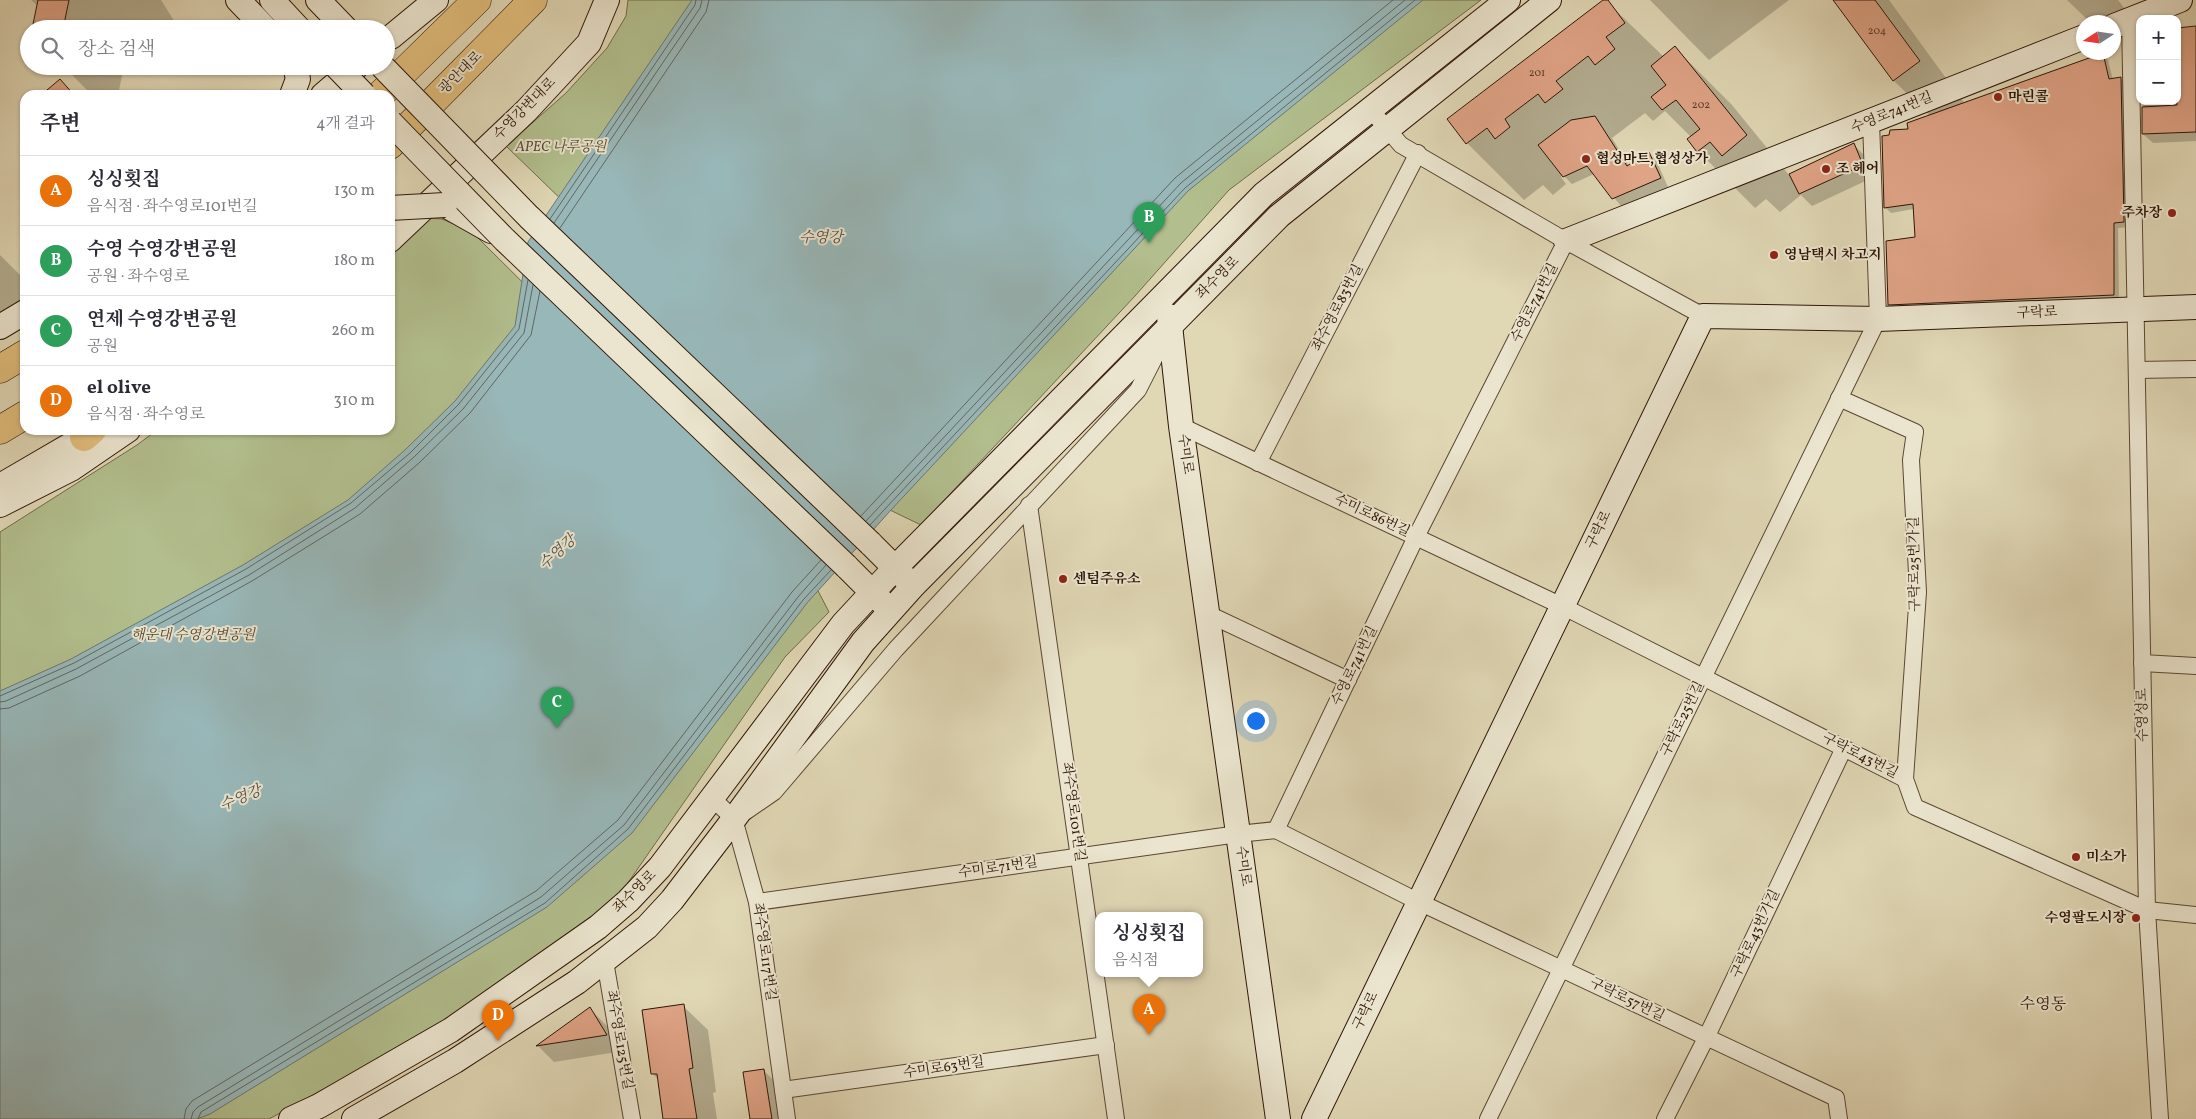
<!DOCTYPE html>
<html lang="ko">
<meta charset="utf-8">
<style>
body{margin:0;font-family:Vollkorn,"Noto Serif KR",serif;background:#f2f2f3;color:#2b2b33}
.controls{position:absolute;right:15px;top:15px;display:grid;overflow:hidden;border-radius:10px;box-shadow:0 1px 4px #0004}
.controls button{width:45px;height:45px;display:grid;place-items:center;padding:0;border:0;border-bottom:1px solid #e1e1e2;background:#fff;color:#2b2b33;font:25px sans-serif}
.compass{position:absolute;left:2076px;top:15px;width:45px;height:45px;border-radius:50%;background:#fff;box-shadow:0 1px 4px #0004;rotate:258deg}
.you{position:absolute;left:1255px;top:720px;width:18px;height:18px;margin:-12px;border:4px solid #fff;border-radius:50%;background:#1a73e8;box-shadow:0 0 0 8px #1a73e833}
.badge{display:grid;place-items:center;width:32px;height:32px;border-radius:50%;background:#8f2418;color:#fff;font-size:16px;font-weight:700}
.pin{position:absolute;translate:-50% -41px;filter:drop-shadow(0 1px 2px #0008)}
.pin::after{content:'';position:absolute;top:26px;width:18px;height:15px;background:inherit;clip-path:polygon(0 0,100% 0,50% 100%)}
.popup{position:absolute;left:1095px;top:912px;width:108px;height:65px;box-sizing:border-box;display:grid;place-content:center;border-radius:10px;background:#fff;filter:drop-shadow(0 1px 4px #0005);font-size:16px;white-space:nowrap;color:#7c7c81}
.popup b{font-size:19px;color:#2b2b33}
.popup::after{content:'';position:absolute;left:50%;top:100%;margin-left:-10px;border:10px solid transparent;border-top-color:#fff}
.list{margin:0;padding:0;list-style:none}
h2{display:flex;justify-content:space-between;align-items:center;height:65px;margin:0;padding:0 20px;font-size:21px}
h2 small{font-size:16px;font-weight:400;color:#7c7c81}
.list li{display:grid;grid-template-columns:32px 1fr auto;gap:15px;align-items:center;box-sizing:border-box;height:70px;padding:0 20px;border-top:1px solid #e1e1e2}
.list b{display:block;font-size:19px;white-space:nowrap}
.list p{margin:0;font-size:16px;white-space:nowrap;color:#7c7c81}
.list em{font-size:16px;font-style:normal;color:#7c7c81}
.icon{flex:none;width:28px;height:28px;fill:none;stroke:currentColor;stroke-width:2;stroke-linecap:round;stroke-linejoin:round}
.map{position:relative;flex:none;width:2196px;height:1119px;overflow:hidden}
.search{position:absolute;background:#fff;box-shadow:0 1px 4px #0004;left:20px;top:20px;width:375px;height:55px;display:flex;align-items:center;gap:12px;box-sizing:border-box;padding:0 18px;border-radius:28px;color:#7c7c81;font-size:19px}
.panel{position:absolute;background:#fff;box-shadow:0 1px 4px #0004;left:20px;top:90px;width:375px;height:345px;border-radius:15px}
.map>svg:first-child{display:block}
</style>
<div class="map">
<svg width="2196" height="1119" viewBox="0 0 2196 1119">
<rect width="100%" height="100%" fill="#e0d7b5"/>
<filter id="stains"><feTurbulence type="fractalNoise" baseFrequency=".004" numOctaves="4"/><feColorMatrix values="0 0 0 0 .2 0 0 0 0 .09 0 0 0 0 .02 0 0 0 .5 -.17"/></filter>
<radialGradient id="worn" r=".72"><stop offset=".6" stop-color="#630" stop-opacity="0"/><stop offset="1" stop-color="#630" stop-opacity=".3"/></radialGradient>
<g fill="#b2be8d" stroke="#706a4a">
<path d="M628 0H699L568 206 506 146 566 93 607 48 626 16Z"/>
<path d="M1398 0H1481L1229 190 1135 296 921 525 865 498 1004 358Z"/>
<path d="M423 218 442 219 472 232 802 560 829 612 785 657 616 900 459 1015 269 1119H0V532L137 445 157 430H390V248Z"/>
</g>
<path fill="#98b7b8" stroke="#6e7671" d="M692 0H1423L1188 191 891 510 807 603 632 833 547 907 210 1114 197 1119H0V691L71 659 243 565 348 500 406 449 455 401 515 326 528 242Z"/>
<g fill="#0003">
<path d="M31 0H161L178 27 175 29H33L38 6Z"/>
<path d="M1605 0 1664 57 1675 48 1732 105 1789 175 1854 145 1866 157 1874 177 1812 206 1801 195 1780 212 1766 199 1755 208 1698 151 1691 137 1665 111 1653 121 1645 113 1612 138 1629 166 1649 154 1657 162 1668 187 1621 206 1594 174 1572 184 1563 175 1561 177 1566 184 1553 195 1543 185 1524 200 1467 143Z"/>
<path d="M1650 0H1789L1709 60Z"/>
<path d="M1835 0H1889L1965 104 2103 54 2108 60 2113 80 2121 79 2126 84 2129 227 2118 228 2119 300 1894 310 1889 304 1916 238 1914 209 1891 213 1885 207 1909 130 1930 116 1894 81Z"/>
<path d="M2067 0H2118L2138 26 2114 45V22H2090Z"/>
<path d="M2196 28V141L2153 143 2143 134V101H2177Z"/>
<path d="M63 66H124L118 95 89 92Z"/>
<path d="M0 255 21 276 24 330 0 332Z"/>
<path d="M683 1006 708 1030 716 1092 713 1093 717 1119H665L659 1080 653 1074Z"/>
<path d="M590 1009 606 1025 623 1051 554 1062 538 1046Z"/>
<path d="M763 1070 788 1094 792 1119H751Z"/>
</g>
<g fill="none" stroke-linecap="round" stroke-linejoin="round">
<g stroke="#646660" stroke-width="1">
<path d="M550 219 695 5 696 0"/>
<path d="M554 223 700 8 702 0"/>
<path d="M560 228 706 12 709 0"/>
<path d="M861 516 1175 178 1393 0"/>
<path d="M866 521 1181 183 1405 0"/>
<path d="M870 525 1185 188 1415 0"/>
<path d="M0 696 74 663 246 569 351 503 410 453 458 405 519 329 528 280"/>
<path d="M0 702 6 701 76 669 249 575 355 508 414 457 463 409 524 333 533 285"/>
<path d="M0 709 9 708 80 676 252 581 360 514 419 463 470 413 531 335 540 291"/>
<path d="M184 1119 186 1109 192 1101 536 891 618 820 792 592 821 560"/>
<path d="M191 1119 193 1112 198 1107 541 897 624 825 798 597 826 565"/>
<path d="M198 1119 201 1112 545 903 628 829 803 600 831 570"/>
</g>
</g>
<g fill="#dfa386" stroke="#2f1507">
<path d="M38 0H69L63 29H32Z"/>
<path d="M1603 0H1608L1625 23 1606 37 1615 49 1595 65 1588 56 1556 81 1563 89 1545 103 1538 94 1505 119 1510 127 1495 139 1487 128 1466 144 1447 119Z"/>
<path d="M1833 0H1875L1920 61 1893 81Z"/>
<path d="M2196 26V132L2142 134V107L2177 105V28Z"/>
<path d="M1675 46 1747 135 1722 156 1710 142 1697 152 1687 139 1700 129 1676 100 1662 110 1651 97 1666 85 1651 66Z"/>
<path d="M2103 53 2109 79 2121 77 2124 222 2114 223V295L1888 305 1886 241 1915 237 1913 204 1884 208 1882 136 1889 135 1890 130 1908 129 1907 123Z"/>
<path d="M60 79 74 95H41Z"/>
<path d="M1595 116 1627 166 1649 152 1661 178 1612 199 1587 166 1563 177 1538 145 1571 120Z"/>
<path d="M1854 143 1863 165 1799 194 1789 174Z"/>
<path d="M684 1004 693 1068 689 1069 697 1119H663L657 1074H651L642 1010Z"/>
<path d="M590 1007 607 1035 536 1046Z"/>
<path d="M764 1069 772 1119H750L743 1072Z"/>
</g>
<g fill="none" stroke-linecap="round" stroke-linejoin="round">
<g stroke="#5b4632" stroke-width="18">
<g id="street">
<path d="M2130 19 2147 910 2160 1119"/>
<path d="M1370 109 1401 145 1566 241 1703 316"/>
<path d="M2137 370 2196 369"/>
<path d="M1839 398 1915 432 1911 460 1918 592 1905 779 1915 807 2147 910 2196 915"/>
<path d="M1181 426 1562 606 1905 779"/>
<path d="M1258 463 1418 153"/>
<path d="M1029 505 1116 1119"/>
<path d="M1208 614 1348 680"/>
<path d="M2142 663 2196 666"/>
<path d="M712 798 734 819 757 902 787 1119"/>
<path d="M745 812 774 792 896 649 1138 390 1163 341"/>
<path d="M1276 830 1419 902 1836 1098 1839 1119"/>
<path d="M757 902 1238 834 1276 830 1416 537 1566 241"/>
<path d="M605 961 632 1119"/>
<path d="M783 1090 1106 1045"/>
<path d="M1488 1119 1878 319 1871 122"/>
<path d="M1665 1119 1706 1038 1844 748"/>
</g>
</g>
<g stroke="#2f1507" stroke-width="26">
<g id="secondary">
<path d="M238 0 266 29"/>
<path d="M272 0 299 29"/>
<path d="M318 0 346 29"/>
<path d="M2114 26 2180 0"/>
<path d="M391 37 436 0"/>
<path d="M292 95 298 79 295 66"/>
<path d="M323 95 357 66"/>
<path d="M445 205 491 231"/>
<path d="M390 240 526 111 589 43 607 0"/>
<path d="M1566 241 2084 37"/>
<path d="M1169 316 1181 426 1278 1119"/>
<path d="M0 327 25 312"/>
<path d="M0 486 96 430"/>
<path d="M0 505 71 469 128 430"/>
<path d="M870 543 907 580"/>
<path d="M846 566 884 604"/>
<path d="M291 1119 319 1106 451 1030 598 927 628 901 660 867 843 624 895 568 1264 194 1508 0"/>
<path d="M354 1119 455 1061 577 982 647 927 672 900 734 819 863 642 913 586 1279 216 1549 0"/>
<path d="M1314 1119 1703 316 1878 319 2196 307"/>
</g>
</g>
<g stroke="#2f1507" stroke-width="29">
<g id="highway">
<path d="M380 95 477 0"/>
<path d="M390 145 533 0"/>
<path d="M0 369 25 354"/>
<path d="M0 430 25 415"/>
<path d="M84 437 92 430"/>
</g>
</g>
<use href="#street" stroke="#ebe5cf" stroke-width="16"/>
<use href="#secondary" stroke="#ebe5cf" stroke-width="24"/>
<use href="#highway" stroke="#e0bc7a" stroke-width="28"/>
<g stroke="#2f1507" stroke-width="26" stroke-linecap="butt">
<g id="secondary-bridge">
<path d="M336 66 364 95"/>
<path d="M382 66 529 217 870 543"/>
<path d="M390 122 505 240 846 566"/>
<path d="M390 208 445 205"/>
</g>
</g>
<use href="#secondary-bridge" stroke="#ebe5cf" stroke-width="24"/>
</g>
<g fill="#8f2418" stroke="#ebe5cf" stroke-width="2">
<circle cx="1998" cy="97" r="5"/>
<circle cx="1586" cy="159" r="5"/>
<circle cx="1826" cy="169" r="5"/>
<circle cx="2172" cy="213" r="5"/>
<circle cx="1774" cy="255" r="5"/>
<circle cx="1063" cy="579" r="5"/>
<circle cx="2076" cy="857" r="5"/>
<circle cx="2136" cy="918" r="5"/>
</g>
<g text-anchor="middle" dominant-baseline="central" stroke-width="4" stroke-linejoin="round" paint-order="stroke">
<g font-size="11" fill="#5b3827">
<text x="1877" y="31">204</text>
<text x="1537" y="73">201</text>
<text x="1701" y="105">202</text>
</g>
<g font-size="14" fill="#2f1507" stroke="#ebe5cf">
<text transform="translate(461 73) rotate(-45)">광안대로</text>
<text transform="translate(525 109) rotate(-45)">수영강변대로</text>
<text transform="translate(1892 113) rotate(-22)">수영로741번길</text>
<text transform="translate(1218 278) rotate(-45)">좌수영로</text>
<text transform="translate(1535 303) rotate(-63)">수영로741번길</text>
<text transform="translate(1338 308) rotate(-63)">좌수영로83번길</text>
<text transform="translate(2037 313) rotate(-2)">구락로</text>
<text transform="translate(1185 454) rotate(82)">수미로</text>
<text transform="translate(1372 516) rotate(25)">수미로86번길</text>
<text transform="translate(1599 530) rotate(-64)">구락로</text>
<text transform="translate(1915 564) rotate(-91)">구락로25번가길</text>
<text transform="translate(1355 666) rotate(-64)">수영로741번길</text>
<text transform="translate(2143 715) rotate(-91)">수영성로</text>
<text transform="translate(1683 719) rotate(-64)">구락로25번길</text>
<text transform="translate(1860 756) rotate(27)">구락로43번길</text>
<text transform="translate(1073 812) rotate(82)">좌수영로101번길</text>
<text transform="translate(1243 866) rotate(82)">수미로</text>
<text transform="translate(998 868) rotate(-8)">수미로71번길</text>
<text transform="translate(635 892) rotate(-45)">좌수영로</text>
<text transform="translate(1756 934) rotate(-65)">구락로43번가길</text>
<text transform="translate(764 952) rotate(82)">좌수영로117번길</text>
<text transform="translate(1627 1000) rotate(26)">구락로57번길</text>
<text transform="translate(1366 1011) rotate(-64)">구락로</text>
<text transform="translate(619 1040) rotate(80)">좌수영로125번길</text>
<text transform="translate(944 1068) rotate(-8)">수미로63번길</text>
</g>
<g font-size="14" font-weight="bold" fill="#2f1507" stroke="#ebe5cf" text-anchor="start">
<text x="2008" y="97">마린콜</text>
<text x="1596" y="159">협성마트,협성상가</text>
<text x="1836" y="169">조 헤어</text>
<text x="2162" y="213" text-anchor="end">주차장</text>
<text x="1784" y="255">영남택시 차고지</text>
<text x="1073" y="579">센텀주유소</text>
<text x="2086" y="857">미소가</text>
<text x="2126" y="918" text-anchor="end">수영팔도시장</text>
</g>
<g font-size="14" font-style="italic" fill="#56482f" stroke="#ebe5cf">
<text x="561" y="147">APEC 나루공원</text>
<text x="193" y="635">해운대 수영강변공원</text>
</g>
<g font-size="15" font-style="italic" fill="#544e45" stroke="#ebe5cf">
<text x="821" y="238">수영강</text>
<text transform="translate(558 553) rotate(-42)">수영강</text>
<text transform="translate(241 799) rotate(-23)">수영강</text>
</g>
<g font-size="16" fill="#2f1507" stroke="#ebe5cf">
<text x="2043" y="1005">수영동</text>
</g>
</g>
<rect width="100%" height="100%" filter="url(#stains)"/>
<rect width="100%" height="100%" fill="url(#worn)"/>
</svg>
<div class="controls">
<button>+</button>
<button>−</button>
</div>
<svg class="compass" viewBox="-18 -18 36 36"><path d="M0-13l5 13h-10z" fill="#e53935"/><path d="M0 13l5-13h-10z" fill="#7c7c81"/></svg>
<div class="you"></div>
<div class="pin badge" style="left:1149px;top:1035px;background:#e8710a">A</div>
<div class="popup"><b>싱싱횟집</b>음식점</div>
<div class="pin badge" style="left:1149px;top:243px;background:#2e9e5b">B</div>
<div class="pin badge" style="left:557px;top:728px;background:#2e9e5b">C</div>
<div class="pin badge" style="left:498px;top:1041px;background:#e8710a">D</div>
<div class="search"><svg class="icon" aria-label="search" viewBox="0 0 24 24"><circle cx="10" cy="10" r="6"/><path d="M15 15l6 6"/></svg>장소 검색</div>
<section class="panel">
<h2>주변<small>4개 결과</small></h2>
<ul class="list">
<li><span class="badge" style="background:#e8710a">A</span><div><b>싱싱횟집</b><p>음식점 · 좌수영로101번길</p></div><em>130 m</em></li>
<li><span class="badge" style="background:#2e9e5b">B</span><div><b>수영 수영강변공원</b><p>공원 · 좌수영로</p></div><em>180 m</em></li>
<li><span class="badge" style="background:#2e9e5b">C</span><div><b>연제 수영강변공원</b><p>공원</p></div><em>260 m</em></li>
<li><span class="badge" style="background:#e8710a">D</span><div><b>el olive</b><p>음식점 · 좌수영로</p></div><em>310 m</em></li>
</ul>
</section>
</div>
